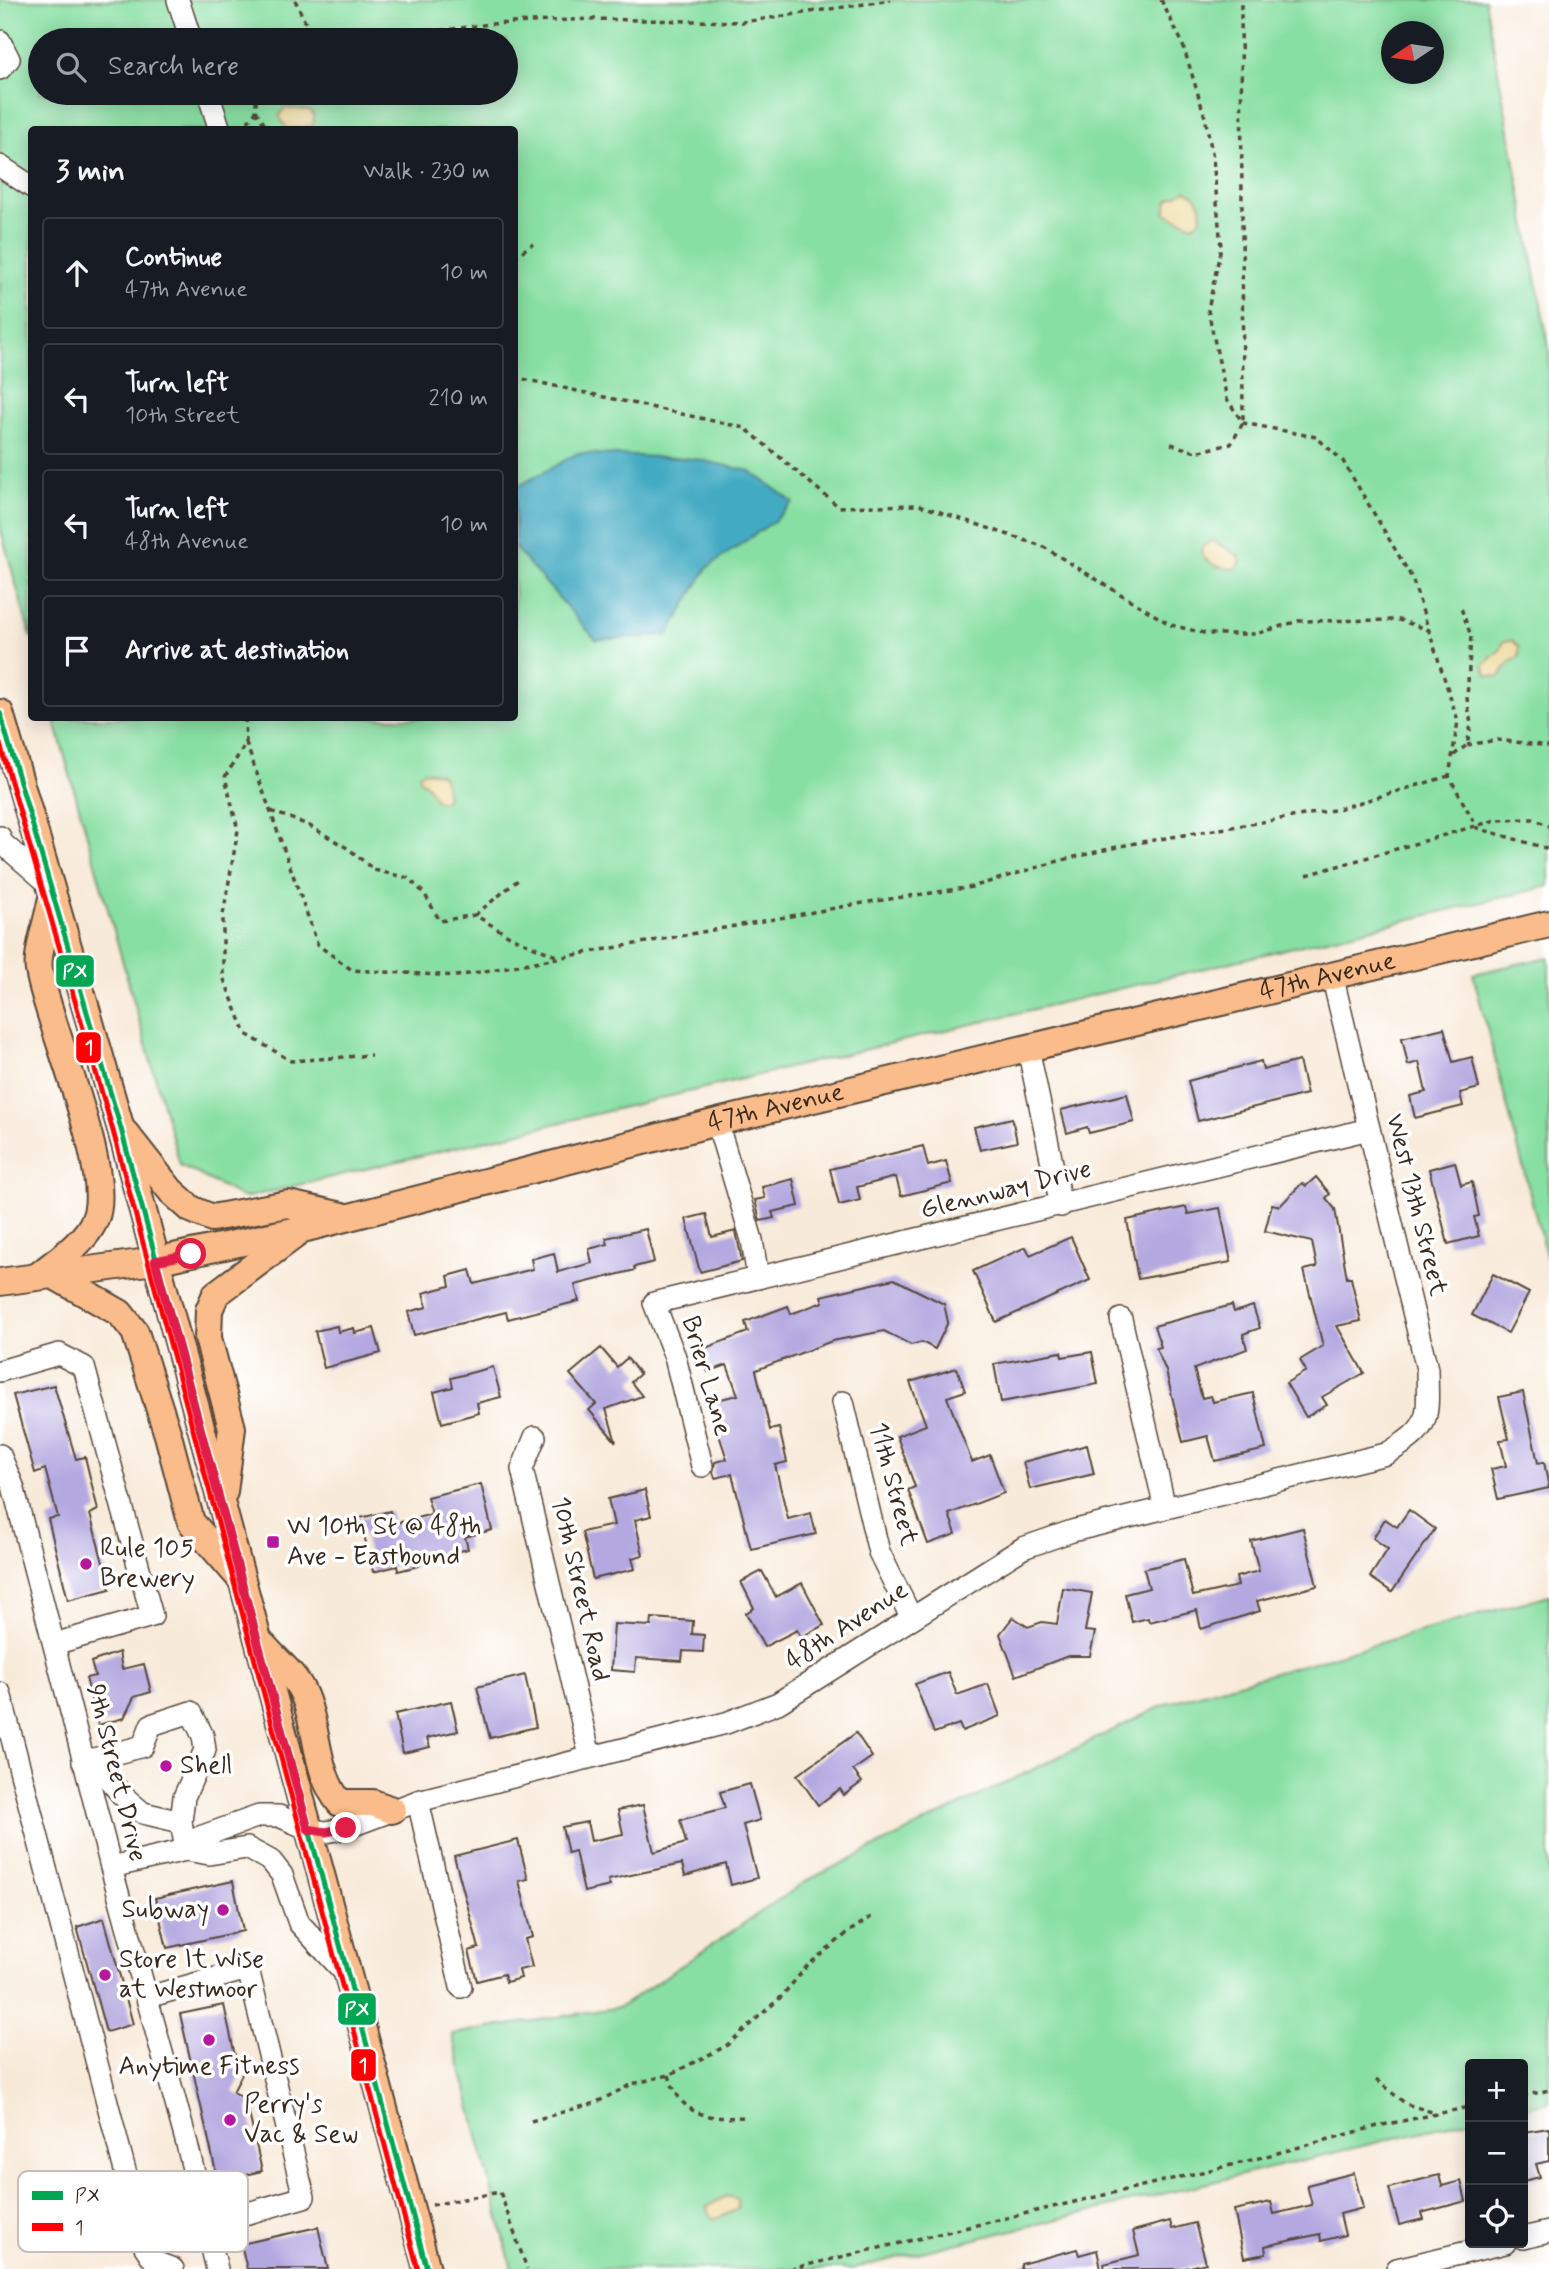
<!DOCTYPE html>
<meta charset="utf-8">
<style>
body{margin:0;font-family:Mynerve,sans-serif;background:#20242c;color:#f1f3f6}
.controls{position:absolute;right:21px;bottom:21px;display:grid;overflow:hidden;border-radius:7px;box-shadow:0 4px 18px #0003}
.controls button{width:63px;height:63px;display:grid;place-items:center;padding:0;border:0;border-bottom:2px solid #363941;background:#171b24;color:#f1f3f6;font:35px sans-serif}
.compass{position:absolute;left:1381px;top:21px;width:63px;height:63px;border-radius:50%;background:#171b24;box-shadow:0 4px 18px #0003;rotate:257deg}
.stop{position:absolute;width:21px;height:21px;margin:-16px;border:5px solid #e11d48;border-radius:50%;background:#fff}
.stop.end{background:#e11d48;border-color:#fff;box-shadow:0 2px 7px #0008}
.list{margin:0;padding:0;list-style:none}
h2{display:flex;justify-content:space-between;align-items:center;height:91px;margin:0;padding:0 28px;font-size:30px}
h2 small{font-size:23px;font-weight:400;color:#9ea1a6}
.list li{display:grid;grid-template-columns:46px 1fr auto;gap:21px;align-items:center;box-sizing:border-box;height:112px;margin:0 14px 14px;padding:0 14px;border:2px solid #363941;border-radius:7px}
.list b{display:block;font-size:26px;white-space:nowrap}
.list p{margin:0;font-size:23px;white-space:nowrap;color:#9ea1a6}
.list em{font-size:23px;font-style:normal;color:#9ea1a6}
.icon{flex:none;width:38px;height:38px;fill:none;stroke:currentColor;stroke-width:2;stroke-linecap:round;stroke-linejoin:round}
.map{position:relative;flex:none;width:1549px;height:2269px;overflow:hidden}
.search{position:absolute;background:#171b24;box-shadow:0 4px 18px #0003;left:28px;top:28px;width:490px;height:77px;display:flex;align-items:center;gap:18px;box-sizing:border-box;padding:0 24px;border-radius:38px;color:#9ea1a6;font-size:26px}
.panel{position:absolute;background:#171b24;box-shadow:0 4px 18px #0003;left:28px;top:126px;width:490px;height:595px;border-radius:7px}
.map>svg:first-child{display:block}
</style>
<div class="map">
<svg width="1549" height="2269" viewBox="0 0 1549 2269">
<rect width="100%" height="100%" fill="#fff"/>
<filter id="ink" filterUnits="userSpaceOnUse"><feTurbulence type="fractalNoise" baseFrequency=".0143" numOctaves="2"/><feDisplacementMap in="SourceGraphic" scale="14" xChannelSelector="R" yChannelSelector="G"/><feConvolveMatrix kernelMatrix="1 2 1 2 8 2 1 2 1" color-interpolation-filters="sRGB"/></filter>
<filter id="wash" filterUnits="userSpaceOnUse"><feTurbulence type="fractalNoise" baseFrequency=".00686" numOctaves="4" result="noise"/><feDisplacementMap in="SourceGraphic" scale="28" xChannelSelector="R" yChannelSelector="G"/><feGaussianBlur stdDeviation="1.57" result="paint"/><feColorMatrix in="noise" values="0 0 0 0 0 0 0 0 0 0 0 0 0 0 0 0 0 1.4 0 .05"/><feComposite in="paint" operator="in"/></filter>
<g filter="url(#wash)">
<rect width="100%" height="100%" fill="#f8ead9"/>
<g fill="#88dfa3" stroke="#628460" stroke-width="2" fill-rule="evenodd">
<path d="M0 0H1485L1549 348V886L244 1198 180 1165 54 718H514V130H32L31 638 0 527ZM1392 32H1434V74H1392ZM40 40H506V93H40Z"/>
<path d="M1549 957V1267L1473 974Z"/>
<path d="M1549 1595V2102L1523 2108V2064H1470V2120L851 2269H512L452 2034 620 2007 808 1880 1168 1703Z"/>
</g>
<g fill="#eeda9e" stroke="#94825e" stroke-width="2">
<path d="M284 108 309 110 314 115 313 126 287 129 279 116Z"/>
<path d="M1186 190C1199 196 1204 207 1200 221L1192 225 1165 213 1168 200Z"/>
<path d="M1212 540 1239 556 1241 562 1235 569C1223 570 1208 564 1201 554L1202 547Z"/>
<path d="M1512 640 1519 647V657L1510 662 1499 677 1487 675 1483 665 1500 650 1504 641Z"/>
<path d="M425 771 439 773 444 778 447 798 442 802 436 801 427 785 419 779V774Z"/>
<path d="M726 2196 737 2199 738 2209 714 2220 706 2207Z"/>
</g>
<path fill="#42aac2" stroke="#3e6a70" stroke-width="2" d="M578 453 696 459 750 471 793 502 774 521 707 568 668 635 596 640 515 548V488Z"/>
<g id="blocks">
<g fill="#b4a8e0">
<path d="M1444 1028 1453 1062 1472 1057 1479 1088 1460 1093 1463 1106 1415 1118 1410 1096 1426 1092 1419 1062 1408 1065 1402 1038Z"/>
<path d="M1261 1061 1263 1070 1299 1061 1307 1094 1198 1121 1188 1081Z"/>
<path d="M1127 1094 1134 1122 1089 1133 1087 1127 1067 1133 1061 1110Z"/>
<path d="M1012 1118 1017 1142 980 1150 974 1127Z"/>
<path d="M923 1146 928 1166 946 1161 952 1183 901 1196 896 1177 857 1187 860 1200 839 1205 830 1169Z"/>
<path d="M1455 1162 1461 1185 1472 1182 1479 1216 1474 1217 1479 1236 1448 1244 1429 1169Z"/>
<path d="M1316 1177 1330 1194 1326 1198 1335 1209 1347 1278H1351L1361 1321 1337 1326 1364 1373 1322 1397 1327 1405 1306 1417 1286 1383 1306 1371 1300 1360 1323 1346 1304 1270 1317 1267 1312 1242 1265 1231 1272 1204 1280 1206 1302 1183 1306 1186Z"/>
<path d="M793 1179 799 1206 772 1212 774 1218 760 1221 755 1200 765 1198 762 1187Z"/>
<path d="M1186 1207 1188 1214 1220 1208 1231 1262 1138 1279 1127 1220Z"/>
<path d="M706 1214 712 1237 736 1231 742 1261 700 1272 686 1219Z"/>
<path d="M646 1229 654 1262 634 1267 635 1270 575 1285 579 1301 508 1319 506 1312 414 1335 408 1312 427 1307 423 1293 450 1286 448 1276 470 1270 474 1284 533 1269 531 1259 554 1253 558 1272 592 1263 589 1249 608 1244 606 1238Z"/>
<path d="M1071 1237 1090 1280 996 1322 973 1271 1026 1247 1030 1255Z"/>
<path d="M1493 1274 1529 1293 1508 1333 1472 1315Z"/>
<path d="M894 1279 944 1304 948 1322 935 1349 922 1342 911 1345 884 1331 832 1341 756 1370 770 1430 779 1428 787 1462 775 1465 788 1519 811 1513 816 1534 751 1549 732 1474 715 1478 713 1472 715 1462 727 1459 708 1402 738 1395 727 1365 708 1372 700 1350 748 1332 745 1322 788 1306 791 1314 823 1302 821 1296Z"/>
<path d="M1232 1305 1234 1312 1253 1306 1260 1328 1243 1334 1247 1349 1194 1369 1202 1398 1211 1396 1213 1402 1253 1393 1266 1449 1215 1461 1208 1436 1183 1442 1166 1371 1156 1348 1161 1347 1154 1326Z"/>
<path d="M337 1326 338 1332 354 1328 355 1333 374 1328 381 1353 324 1368 315 1331Z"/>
<path d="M601 1348 617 1367 627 1358 640 1374 631 1382 642 1396 606 1409 616 1442 589 1410 596 1404 570 1374Z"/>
<path d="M1061 1352 1062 1357 1092 1352 1098 1384 1001 1402 994 1364Z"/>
<path d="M493 1367 501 1397 477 1403 479 1413 442 1423 434 1392 453 1387 451 1378Z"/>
<path d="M957 1368 965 1391 947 1397 972 1462 990 1455 1004 1493 949 1514 956 1534 928 1544 908 1490 915 1487 897 1436 926 1425 910 1382Z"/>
<path d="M54 1385 76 1459 85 1457 98 1510 90 1514 110 1589 68 1600 48 1519 58 1517 45 1469 35 1473 13 1395Z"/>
<path d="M1523 1392 1538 1463 1544 1462 1549 1488 1498 1499 1491 1469 1506 1466 1500 1440 1509 1439 1499 1397Z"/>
<path d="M1087 1445 1094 1474 1030 1489 1023 1462Z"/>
<path d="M481 1484 492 1530 465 1537 468 1549 420 1561 419 1566 398 1571 397 1566 373 1572 360 1518 390 1511 393 1524 432 1514 427 1497Z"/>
<path d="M645 1490 651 1516 635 1520 643 1555 632 1558 635 1569 593 1579 582 1532 614 1525 608 1499Z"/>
<path d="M1409 1510 1435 1529 1392 1592 1370 1577 1388 1549 1373 1538 1385 1519 1397 1527Z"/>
<path d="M1303 1528 1317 1586 1257 1601 1260 1611 1201 1629 1197 1610 1149 1622 1148 1618 1132 1622 1125 1594 1149 1588 1144 1569 1184 1559 1193 1596 1238 1586 1236 1577 1259 1571 1251 1541Z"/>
<path d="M762 1571 776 1597 802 1583 824 1625 801 1637 797 1630 764 1647 746 1613 754 1608 741 1582Z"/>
<path d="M1063 1588 1092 1593 1085 1631 1095 1632 1090 1656H1068L1016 1676 1000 1634 1013 1617 1028 1627 1042 1622 1057 1624Z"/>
<path d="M652 1618 693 1621 692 1634 704 1635 703 1652 683 1651 682 1661 636 1658 635 1672 611 1670 614 1624 651 1626Z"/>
<path d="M119 1652 122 1669 144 1664 151 1692 134 1697 124 1718 98 1725 86 1678 95 1676 91 1662Z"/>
<path d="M948 1672 957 1695 988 1684 1000 1716 962 1731 959 1724 934 1733 915 1684Z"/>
<path d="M525 1675 536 1727 490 1738 477 1687Z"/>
<path d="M451 1701 458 1731 427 1738 430 1747 403 1753 395 1714Z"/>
<path d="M856 1733 872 1757 853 1770 862 1782 844 1795 840 1789 818 1805 797 1775Z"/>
<path d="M750 1784 760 1820 743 1825 757 1878 731 1885 726 1864 685 1876 682 1864 608 1880 610 1886 584 1892 575 1851 568 1853 562 1827 587 1822 591 1841 623 1834 618 1810 643 1805 654 1852 686 1843 680 1820 725 1808 720 1792Z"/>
<path d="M518 1840 528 1879 519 1881 533 1937 525 1939 532 1967 519 1970 521 1978 506 1982 504 1974 477 1981 469 1951 479 1948 454 1856Z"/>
<path d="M233 1881 243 1931 167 1948 155 1898Z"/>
<path d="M104 1918 133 2024 106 2032 77 1927Z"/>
<path d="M224 2005 237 2065 244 2070 233 2092 252 2102 248 2109 262 2171 218 2181 180 2014Z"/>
<path d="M1549 2128V2161L1536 2164 1540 2177 1523 2181V2132Z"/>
<path d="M1354 2173 1363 2208 1340 2214 1345 2235 1321 2241 1320 2234 1265 2246 1266 2254 1244 2258 1234 2210 1271 2202 1274 2214 1312 2205 1307 2185Z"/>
<path d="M1439 2175 1442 2186 1461 2181 1466 2201 1421 2213 1423 2219 1399 2225 1389 2188Z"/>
<path d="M1170 2221 1172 2229 1195 2223 1206 2263 1182 2269H1105L1104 2264 1139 2255 1133 2231Z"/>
<path d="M318 2227 328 2269H247L241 2244Z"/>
<path d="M1077 2249 1079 2255 1097 2250 1101 2269H1021V2264Z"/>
</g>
</g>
</g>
<g filter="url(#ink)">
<use href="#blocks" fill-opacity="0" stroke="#57473a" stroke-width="2"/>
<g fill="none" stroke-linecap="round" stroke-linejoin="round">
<g stroke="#57473a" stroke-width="24">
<g id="minor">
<path d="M178 0 191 40"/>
<path d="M0 41 9 59 0 69"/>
<path d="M208 93 220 130"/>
<path d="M0 166 32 187"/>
<path d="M0 837 2 843 48 883"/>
<path d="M1028 1048 1061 1206"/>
<path d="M717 1122 752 1240 758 1278"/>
<path d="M1121 1319 1165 1508"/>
<path d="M0 1371 59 1354 84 1367 152 1616 54 1644"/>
<path d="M843 1402 879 1552 911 1617"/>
<path d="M535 1437 522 1469 590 1756"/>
<path d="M0 1455 13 1486 111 1867 187 2144 217 2269"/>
<path d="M702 1466 675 1357 654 1303 1369 1129"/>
<path d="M0 1693 145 2247 155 2262 173 2269"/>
<path d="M92 1759 122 1795 143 1813 181 1822"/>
<path d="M83 1762 143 1746 151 1725 191 1712 203 1736 205 1750 184 1797 181 1822 186 1850"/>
<path d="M418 1801 461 1987"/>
<path d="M186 1850 200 1837 259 1816H279L308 1829 326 1832 346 1828 418 1801 726 1723 778 1703 1023 1548 1072 1531 1386 1454C1432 1427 1428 1420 1427 1369L1332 975"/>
<path d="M111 1867 186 1850 209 1854 247 1848 271 1861 282 1875 299 1923 347 1975"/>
<path d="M148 1997 248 1969 304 2197 206 2225"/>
<path d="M1523 2238 1549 2232"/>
<path d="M1397 2269 1505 2243"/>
</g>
</g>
<g stroke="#57473a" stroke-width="30">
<g id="major">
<path d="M0 713 121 1129 427 2269"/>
<path d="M126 1134 171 1191 191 1209 212 1218 288 1204 342 1216"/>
<path d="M51 1274 120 1313 135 1332 168 1435 191 1522 239 1577"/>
<path d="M38 1276C56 1261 86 1242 95 1219 115 1172 48 1026 39 970 36 954 48 920 51 902"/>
<path id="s1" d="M0 1282 155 1261 303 1229 717 1122 1549 924"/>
<path d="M224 1492 232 1428 208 1338 209 1310 216 1294 295 1235"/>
<path d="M263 1645C275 1659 294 1674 302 1691 319 1726 314 1772 340 1803H373L392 1810"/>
</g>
</g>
<g stroke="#57473a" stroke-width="3.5" stroke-dasharray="5 5" stroke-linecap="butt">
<path d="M295 0 311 35 331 40"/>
<path d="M1161 0 1182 42 1205 117 1213 158 1221 247 1208 310 1227 399 1243 423 1316 437 1343 461 1412 578 1458 721 1449 776 1477 828 1549 849"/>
<path d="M289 40 311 35"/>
<path d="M372 40 490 24 590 19 743 22 891 0"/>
<path d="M256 111 268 130"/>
<path d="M242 130 256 111V93"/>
<path d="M514 257 533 244"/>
<path d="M514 377 745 428 839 507 919 505 1042 546 1171 625 1208 634H1256L1298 621 1399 620 1429 630"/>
<path d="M1171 444 1196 452 1231 444 1243 423 1241 0"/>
<path d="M245 718 246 743 225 777 238 830 223 915V977L246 1034 291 1061 371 1055"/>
<path d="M246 743 318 945 352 970 457 976 869 902 972 887 1062 860 1130 844 1334 810 1449 776"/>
<path d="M1467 745 1497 740 1549 746"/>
<path d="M1454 755 1467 745 1471 725 1467 698 1471 636 1461 608"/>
<path d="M271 811 308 825 349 849 374 870 408 878 424 893 440 921 475 915 511 937 556 956"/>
<path d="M1307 875 1496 820 1533 819 1549 826"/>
<path d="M475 915 518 880"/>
<path d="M669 2075C679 2114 706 2120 743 2117"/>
<path d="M1376 2080 1406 2104 1435 2113"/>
<path d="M1523 2096 1549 2090"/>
<path d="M531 2121 595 2103 632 2084 669 2075 726 2046 781 1997 808 1965 850 1931 874 1915"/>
<path d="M432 2205 500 2192 527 2269"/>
<path d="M790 2269 1244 2162 1378 2126 1470 2107"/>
</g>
<use href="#minor" stroke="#fff" stroke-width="21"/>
<use href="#major" stroke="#f9bc8a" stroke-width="26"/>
<g stroke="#fff" stroke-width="10">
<path id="bus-1" d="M0 713 121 1129 427 2269"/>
</g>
<g stroke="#fff" stroke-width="10">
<path id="bus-2" d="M0 744 113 1131 418 2269"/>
</g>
<use href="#bus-1" stroke="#00a651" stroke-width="5"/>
<use href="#bus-2" stroke="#f00" stroke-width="5"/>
</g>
</g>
<g fill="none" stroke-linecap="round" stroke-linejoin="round" filter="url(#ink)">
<path stroke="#e11d48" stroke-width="9" d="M191 1254 155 1261 308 1829 326 1832 346 1828"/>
</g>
<g fill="#b5179e" stroke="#fff" stroke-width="2.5">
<rect x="266" y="1535" width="14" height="14" rx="3.5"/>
<circle cx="86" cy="1564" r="7"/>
<circle cx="166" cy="1766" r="7"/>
<circle cx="223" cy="1910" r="7"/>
<circle cx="105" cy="1975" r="7"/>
<circle cx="209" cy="2040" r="7"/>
<circle cx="230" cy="2120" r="7"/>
</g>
<g text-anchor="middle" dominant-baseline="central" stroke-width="7" stroke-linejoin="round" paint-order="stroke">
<g font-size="26" fill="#3b2a1e" stroke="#fff">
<text stroke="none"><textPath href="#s1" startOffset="1363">47th Avenue</textPath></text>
<text stroke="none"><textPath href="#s1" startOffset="796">47th Avenue</textPath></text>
<text transform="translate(1006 1190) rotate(-14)">Glennway Drive</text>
<text transform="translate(1416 1205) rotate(76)">West 13th Street</text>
<text transform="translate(706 1376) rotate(74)">Brier Lane</text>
<text transform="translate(893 1484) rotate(75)">11th Street</text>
<text transform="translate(580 1589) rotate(77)">10th Street Road</text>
<text transform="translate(847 1626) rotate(-33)">48th Avenue</text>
<text transform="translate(116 1773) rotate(76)">9th Street Drive</text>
</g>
<g font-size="26" fill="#3b2a1e" stroke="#fff" text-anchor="start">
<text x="287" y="1527">W 10th St @ 48th<tspan x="287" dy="30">Ave - Eastbound</tspan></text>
<text x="100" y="1549">Rule 105<tspan x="100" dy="30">Brewery</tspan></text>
<text x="180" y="1766">Shell</text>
<text x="209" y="1910" text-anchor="end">Subway</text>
<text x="119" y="1960">Store It Wise<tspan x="119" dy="30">at Westmoor</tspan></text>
<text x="209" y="2067" text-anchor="middle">Anytime Fitness</text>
<text x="244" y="2105">Perry's<tspan x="244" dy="30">Vac &amp; Sew</tspan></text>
</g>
</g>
<rect x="18" y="2171" width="230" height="81" rx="10" fill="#fff" stroke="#c4bfbc" stroke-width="2"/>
<rect x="32" y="2191" width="31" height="9" fill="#00a651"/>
<rect x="32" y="2223" width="31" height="8" fill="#f00"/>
<g font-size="19" fill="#3b2a1e">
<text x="75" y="2202">PX</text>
<text x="75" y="2234">1</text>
</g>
<g stroke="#fff" stroke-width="2.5">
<rect x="55" y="954" width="40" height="34" rx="7" fill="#00a651"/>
<rect x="75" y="1031" width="27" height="33" rx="7" fill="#f00"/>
<rect x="337" y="1992" width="40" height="34" rx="7" fill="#00a651"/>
<rect x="350" y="2048" width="27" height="34" rx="7" fill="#f00"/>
</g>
<g font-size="19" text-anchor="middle" font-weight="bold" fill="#fff">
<text x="75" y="978">PX</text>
<text x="89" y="1054">1</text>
<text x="357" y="2016">PX</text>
<text x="363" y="2072">1</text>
</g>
</svg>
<div class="controls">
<button>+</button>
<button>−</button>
<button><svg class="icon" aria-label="locate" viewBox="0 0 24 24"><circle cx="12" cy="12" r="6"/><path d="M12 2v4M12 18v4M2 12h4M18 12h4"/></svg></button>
</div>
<svg class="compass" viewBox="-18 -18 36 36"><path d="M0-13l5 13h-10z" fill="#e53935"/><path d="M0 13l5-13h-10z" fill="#9ea1a6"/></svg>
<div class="stop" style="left:191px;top:1254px"></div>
<div class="stop end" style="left:346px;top:1828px"></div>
<div class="search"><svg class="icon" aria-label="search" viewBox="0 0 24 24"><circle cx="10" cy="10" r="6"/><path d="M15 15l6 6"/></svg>Search here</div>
<section class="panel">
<h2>3 min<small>Walk · 230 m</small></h2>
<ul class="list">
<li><svg class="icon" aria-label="ahead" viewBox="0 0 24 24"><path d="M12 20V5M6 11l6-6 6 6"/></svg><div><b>Continue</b><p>47th Avenue</p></div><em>10 m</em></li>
<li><svg class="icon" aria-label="left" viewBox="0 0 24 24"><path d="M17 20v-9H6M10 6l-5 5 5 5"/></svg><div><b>Turn left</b><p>10th Street</p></div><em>210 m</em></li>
<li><svg class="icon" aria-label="left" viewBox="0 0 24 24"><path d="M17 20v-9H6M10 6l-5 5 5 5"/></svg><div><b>Turn left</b><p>48th Avenue</p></div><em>10 m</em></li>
<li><svg class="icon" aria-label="arrive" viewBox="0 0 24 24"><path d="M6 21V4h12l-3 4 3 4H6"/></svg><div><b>Arrive at destination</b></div></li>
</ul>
</section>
</div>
